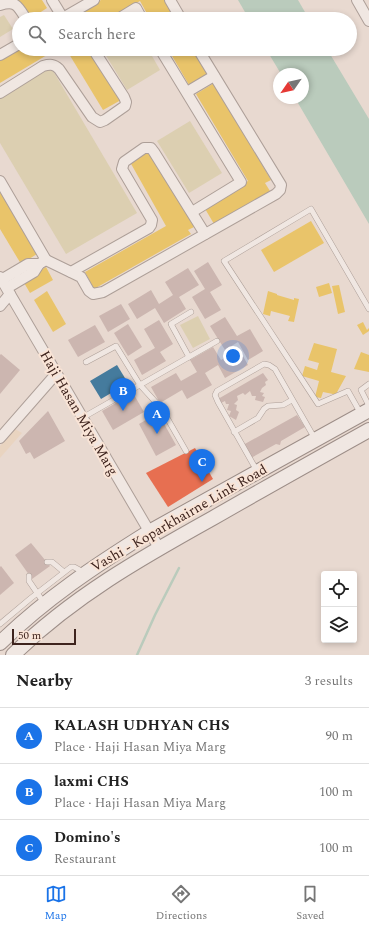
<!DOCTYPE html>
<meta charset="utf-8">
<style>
body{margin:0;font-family:Spectral,serif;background:#f2f2f2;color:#222}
.controls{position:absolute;right:12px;bottom:12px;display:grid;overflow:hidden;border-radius:4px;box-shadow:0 2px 6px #0003}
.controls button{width:36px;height:36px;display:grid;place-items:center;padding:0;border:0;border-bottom:1px solid #e0e0e0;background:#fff;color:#222;font:20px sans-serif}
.compass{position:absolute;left:273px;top:68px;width:36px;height:36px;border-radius:50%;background:#fff;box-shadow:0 2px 6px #0003;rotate:236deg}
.scale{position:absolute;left:12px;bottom:10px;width:64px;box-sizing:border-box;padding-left:4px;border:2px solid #3e241e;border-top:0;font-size:11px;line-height:14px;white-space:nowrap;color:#3e241e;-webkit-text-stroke:3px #f9e4d6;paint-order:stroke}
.you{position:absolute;left:233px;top:356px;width:14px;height:14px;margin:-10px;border:3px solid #fff;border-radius:50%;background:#1a73e8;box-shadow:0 0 0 6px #1a73e833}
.badge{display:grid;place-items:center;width:26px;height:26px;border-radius:50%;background:#1a73e8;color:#fff;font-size:13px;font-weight:700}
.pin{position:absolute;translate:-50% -33px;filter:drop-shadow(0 1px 2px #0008)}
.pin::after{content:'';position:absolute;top:21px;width:14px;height:12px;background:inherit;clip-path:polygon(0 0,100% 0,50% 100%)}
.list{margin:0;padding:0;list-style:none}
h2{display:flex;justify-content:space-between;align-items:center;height:52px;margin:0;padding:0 16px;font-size:17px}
h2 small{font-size:13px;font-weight:400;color:#767676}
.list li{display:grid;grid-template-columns:26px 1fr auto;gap:12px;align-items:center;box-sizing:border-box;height:56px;padding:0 16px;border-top:1px solid #e0e0e0}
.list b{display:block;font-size:15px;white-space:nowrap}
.list p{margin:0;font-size:13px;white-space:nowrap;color:#767676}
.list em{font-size:13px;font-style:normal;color:#767676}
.icon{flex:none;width:22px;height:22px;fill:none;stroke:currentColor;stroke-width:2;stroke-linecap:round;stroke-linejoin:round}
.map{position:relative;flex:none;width:369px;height:655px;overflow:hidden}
.search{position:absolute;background:#fff;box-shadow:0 2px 6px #0003;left:12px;right:12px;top:12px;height:44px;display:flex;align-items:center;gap:10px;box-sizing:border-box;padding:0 14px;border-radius:22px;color:#767676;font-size:15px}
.sheet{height:220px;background:#fff}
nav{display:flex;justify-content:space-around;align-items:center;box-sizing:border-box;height:56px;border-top:1px solid #e0e0e0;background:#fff;font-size:11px;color:#767676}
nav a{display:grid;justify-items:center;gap:2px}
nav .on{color:#1a73e8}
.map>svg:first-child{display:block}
</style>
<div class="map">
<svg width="369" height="655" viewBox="0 0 369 655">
<rect width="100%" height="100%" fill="#e8d9d0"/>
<path fill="#e9d4c0" d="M15 429 22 433 0 458V446Z"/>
<g fill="#dccfb1">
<path d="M4 15 13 29 0 37V17Z"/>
<path d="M102 49H148L160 70 127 90Z"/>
<path d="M49 64 137 213 66 254 0 143V93Z"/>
<path d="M190 121 222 173 189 193 157 141Z"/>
<path d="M198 316 210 339 193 348 180 325Z"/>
</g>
<g fill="#bacbbc">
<path d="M238 0H298L309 19H249Z"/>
<path d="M266 49H327L369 119V224L295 98H303V74H281Z"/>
</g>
<g fill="#e9c46a">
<path d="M18 0H42L47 8 30 19Z"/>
<path d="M101 0H166L177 19H150L140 1 109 19H90L84 10Z"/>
<path d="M19 49H57L0 83V57Z"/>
<path d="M66 49H90L121 100 103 110Z"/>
<path d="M168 49H195L209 73 189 85Z"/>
<path d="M214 83 271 180 265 183 270 191 214 224 204 207 248 181 196 94Z"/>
<path d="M150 151 194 227 188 230 191 234 94 289 85 272 166 226 130 162Z"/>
<path d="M0 192 37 254 21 264 0 229Z"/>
<path d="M311 221 324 243 274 272 261 250Z"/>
<path d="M46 267 53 280 30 293 23 281Z"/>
<path d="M329 283 332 293 319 297 316 287Z"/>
<path d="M339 285 345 312 338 314 332 286Z"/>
<path d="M47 291 66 324 53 332 34 300Z"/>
<path d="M268 291 277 294V295L294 300V298L299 299 294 322 288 321 290 316 271 311 270 316 263 314Z"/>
<path d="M363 322 367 330 369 328V331L363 335 357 325Z"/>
<path d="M314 343 337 349 331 372 346 376 336 394H333L323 392 321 398 315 397 319 381 302 376 305 366 317 370 319 363 308 360Z"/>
<path d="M361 352 369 355V372L354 369Z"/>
</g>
<path fill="#e76f51" d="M195 448 213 479 168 507 146 473Z"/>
<path fill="#457b9d" d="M117 365 128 383 101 399 90 381Z"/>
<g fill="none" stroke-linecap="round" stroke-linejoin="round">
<path stroke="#bacbbc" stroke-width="2.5" d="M137 655 155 615 179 568"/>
</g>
<g fill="#ccb6b0">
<path d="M208 262 222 285 210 292 221 310 205 319 192 297 205 289 194 271Z"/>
<path d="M188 268 199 285 179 297 186 309 164 323 155 308 137 319 128 304 151 290 159 304 173 295 165 282Z"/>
<path d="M121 304 130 319 108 332 99 316Z"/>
<path d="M225 317 237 336 250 329 263 351 248 360 238 342 225 350 210 326Z"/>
<path d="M159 320 173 344 160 352 166 361 142 375 134 360 155 348 144 329Z"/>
<path d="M128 324 142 347 128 356 114 333Z"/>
<path d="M95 325 105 342 78 357 68 340Z"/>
<path d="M213 347 221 360 239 349 248 365 225 378 218 365 205 373 212 385 187 399 182 390 160 403 151 387 176 373 181 381 197 372 190 360Z"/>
<path d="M1 354 20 370 0 394V355Z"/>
<path d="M263 373 268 380 265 382 266 385 262 388 260 392 264 393 262 396 265 397 263 402 255 400 256 396H252L250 391 245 395 243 393 237 396 238 400 234 404 237 405 236 410 239 412 236 420 229 416 231 411 227 410 229 404H226L225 401 221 403 218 399Z"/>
<path d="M133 393 144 412 113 430 102 411Z"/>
<path d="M48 411 65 441 34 459 30 452 26 454 19 441Z"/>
<path d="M158 413 176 445 156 456 139 424Z"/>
<path d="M297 415 305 427 281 441 280 445 276 444 251 458 243 445Z"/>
<path d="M31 543 50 566 32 579 15 555Z"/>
<path d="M1 566 14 583 0 595V567Z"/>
</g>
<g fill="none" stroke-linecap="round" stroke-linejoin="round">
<g stroke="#ad9f98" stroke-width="6">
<g id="service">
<path d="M189 357 171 324 191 312"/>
<path d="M86 362 116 346 140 385 162 409 186 451"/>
<path d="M369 384 361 390 369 406"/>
<path d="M361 414 348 391 318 404 224 261 311 209 369 309"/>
<path d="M82 418 217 341"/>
<path d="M234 432 258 418 264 409 268 406 283 405 292 400"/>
<path d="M257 471 218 402 215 395 217 391 264 364 269 365 275 369 315 439"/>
<path d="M47 562H52L64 572"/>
<path d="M29 576V581L44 603"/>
<path d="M0 624 31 598 71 567H74L85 573"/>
</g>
</g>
<g stroke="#ad9f98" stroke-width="12">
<g id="minor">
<path d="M52 0 63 18"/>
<path d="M170 0 181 19"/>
<path d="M357 0 369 21"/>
<path d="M0 5C16 0 18 6 26 19"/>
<path d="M61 19 94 0"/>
<path d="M118 19 136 8 142 19"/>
<path d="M160 49 241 182 192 212"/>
<path d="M0 55 19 44"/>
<path d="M187 92 214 76"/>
<path d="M0 93 43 66C50 64 54 64 59 69L92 117 100 122 105 120 125 106 126 102 124 97 93 49"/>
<path d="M0 181 46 260"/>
<path d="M39 264 46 260 81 277 89 291 93 294 103 292 276 194 280 190 281 185 198 49"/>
<path d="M71 272 149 228 151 225 152 220 122 169 124 162 144 148H151L154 152 205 234"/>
<path d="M0 277 159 548"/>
<path d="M1 280 28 264H39L34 272 7 288"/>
<path d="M0 306 10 294"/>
<path d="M0 438 56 374"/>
</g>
</g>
<g stroke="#9d8e88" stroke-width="16">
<g id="secondary">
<path d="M0 643C45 599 96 565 149 532L369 410"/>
<path d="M13 655C72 597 141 558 213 518 265 488 317 459 369 430"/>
</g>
</g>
<use href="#service" stroke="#f0e7e2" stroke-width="5"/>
<use href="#minor" stroke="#f0e7e2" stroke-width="10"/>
<use href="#secondary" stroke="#f0e7e2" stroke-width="14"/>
</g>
<g text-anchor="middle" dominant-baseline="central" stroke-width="4" stroke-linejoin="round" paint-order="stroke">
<g font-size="14" fill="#3e241e" stroke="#f9e4d6">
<text transform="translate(79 413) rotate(60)">Haji Hasan Miya Marg</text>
<text transform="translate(179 518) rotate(-30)">Vashi - Koparkhairne Link Road</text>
</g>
</g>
</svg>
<div class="controls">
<button><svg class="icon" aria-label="locate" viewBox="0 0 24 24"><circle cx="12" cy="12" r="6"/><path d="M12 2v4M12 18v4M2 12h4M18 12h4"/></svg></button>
<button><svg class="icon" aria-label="layers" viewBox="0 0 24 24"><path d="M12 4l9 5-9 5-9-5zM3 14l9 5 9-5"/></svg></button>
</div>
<svg class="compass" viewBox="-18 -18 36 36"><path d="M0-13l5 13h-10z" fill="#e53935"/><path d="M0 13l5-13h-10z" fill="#767676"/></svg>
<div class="scale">50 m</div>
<div class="you"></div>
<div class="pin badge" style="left:157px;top:434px">A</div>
<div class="pin badge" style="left:123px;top:411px">B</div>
<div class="pin badge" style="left:202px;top:482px">C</div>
<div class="search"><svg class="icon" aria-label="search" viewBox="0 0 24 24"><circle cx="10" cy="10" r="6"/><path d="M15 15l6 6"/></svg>Search here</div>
</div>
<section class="sheet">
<h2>Nearby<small>3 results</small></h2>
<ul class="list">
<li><span class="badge">A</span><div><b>KALASH UDHYAN CHS</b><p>Place · Haji Hasan Miya Marg</p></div><em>90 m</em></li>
<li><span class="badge">B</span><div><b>laxmi CHS</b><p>Place · Haji Hasan Miya Marg</p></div><em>100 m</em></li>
<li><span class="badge">C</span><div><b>Domino's</b><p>Restaurant</p></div><em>100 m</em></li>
</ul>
</section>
<nav>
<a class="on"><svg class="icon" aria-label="map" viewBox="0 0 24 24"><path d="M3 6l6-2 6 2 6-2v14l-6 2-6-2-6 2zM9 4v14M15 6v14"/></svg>Map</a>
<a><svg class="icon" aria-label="directions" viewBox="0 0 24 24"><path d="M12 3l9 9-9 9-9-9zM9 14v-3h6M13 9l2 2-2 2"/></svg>Directions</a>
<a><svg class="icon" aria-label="saved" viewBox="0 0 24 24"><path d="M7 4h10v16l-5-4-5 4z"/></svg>Saved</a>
</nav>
